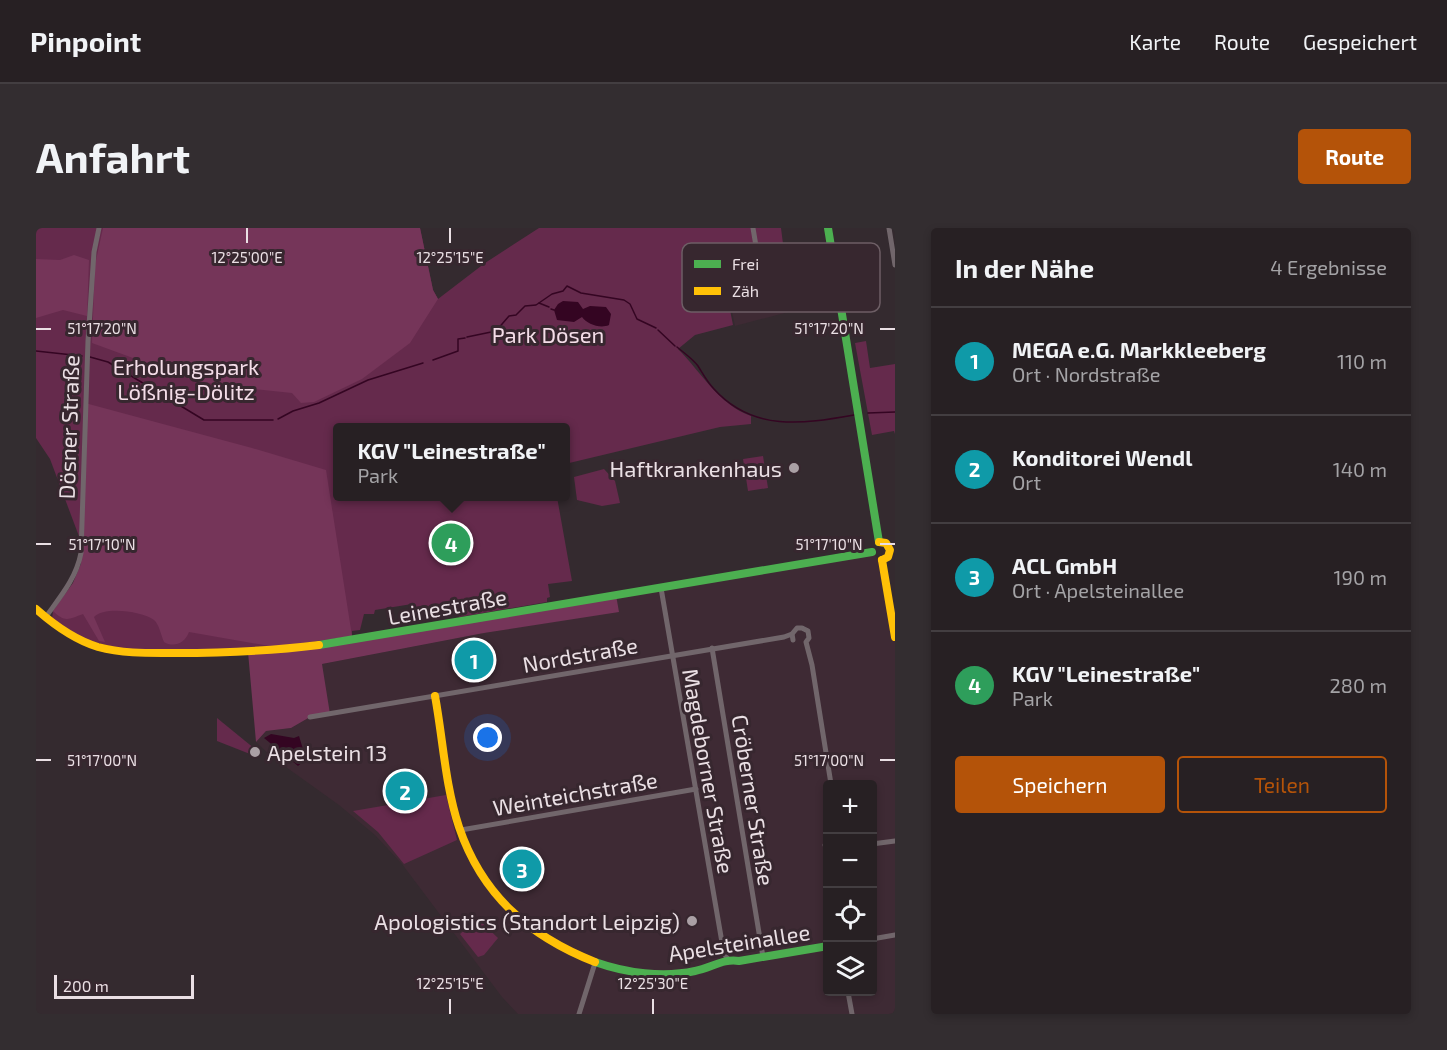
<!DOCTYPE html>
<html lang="de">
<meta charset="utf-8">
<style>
body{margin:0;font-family:"Exo 2",sans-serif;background:#332d30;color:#f1f3f6}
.controls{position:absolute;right:18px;bottom:18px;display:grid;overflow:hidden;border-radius:6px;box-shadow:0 3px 9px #0003}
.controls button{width:54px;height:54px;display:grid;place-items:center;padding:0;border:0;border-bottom:2px solid #433e41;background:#272023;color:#f1f3f6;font:30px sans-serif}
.scale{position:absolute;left:18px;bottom:15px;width:140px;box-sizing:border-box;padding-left:6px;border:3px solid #eadfe4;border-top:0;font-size:16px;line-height:21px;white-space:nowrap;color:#eadfe4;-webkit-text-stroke:4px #37272f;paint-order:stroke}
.you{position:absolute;left:452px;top:510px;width:21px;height:21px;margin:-15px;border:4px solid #fff;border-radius:50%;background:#1a73e8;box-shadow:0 0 0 9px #1a73e833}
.badge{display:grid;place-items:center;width:39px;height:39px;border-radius:50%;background:#b45309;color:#fff;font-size:20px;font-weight:700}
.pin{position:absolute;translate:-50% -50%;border:3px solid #fff;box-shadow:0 2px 6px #0006}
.popup{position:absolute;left:297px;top:195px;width:237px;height:78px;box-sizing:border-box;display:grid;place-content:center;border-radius:6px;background:#272023;filter:drop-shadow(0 2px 4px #0005);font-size:20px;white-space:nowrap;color:#a4a3a6}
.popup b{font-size:22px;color:#f1f3f6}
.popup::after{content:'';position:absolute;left:50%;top:100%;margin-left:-12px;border:12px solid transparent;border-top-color:#272023}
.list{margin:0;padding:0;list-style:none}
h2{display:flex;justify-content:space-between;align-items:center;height:78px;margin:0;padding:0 24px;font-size:26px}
h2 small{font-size:20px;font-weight:400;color:#a4a3a6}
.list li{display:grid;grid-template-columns:39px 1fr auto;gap:18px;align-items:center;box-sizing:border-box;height:108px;padding:0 24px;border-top:2px solid #433e41}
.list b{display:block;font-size:22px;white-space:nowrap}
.list p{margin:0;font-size:20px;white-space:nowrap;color:#a4a3a6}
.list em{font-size:20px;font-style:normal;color:#a4a3a6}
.actions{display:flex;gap:12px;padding:18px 24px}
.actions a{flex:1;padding:14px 0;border:2px solid #b45309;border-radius:6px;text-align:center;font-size:21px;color:#b45309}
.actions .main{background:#b45309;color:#fff}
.icon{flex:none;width:33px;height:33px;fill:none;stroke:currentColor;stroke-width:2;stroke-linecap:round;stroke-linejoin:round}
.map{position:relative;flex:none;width:859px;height:786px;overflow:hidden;border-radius:6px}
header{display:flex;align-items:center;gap:36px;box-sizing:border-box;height:84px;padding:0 30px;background:#272023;border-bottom:2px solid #433e41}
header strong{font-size:28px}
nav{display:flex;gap:33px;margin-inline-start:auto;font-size:21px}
.intro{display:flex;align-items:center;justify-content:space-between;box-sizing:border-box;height:144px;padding:0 36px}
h1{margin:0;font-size:42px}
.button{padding:15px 27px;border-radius:6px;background:#b45309;color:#fff;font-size:21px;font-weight:700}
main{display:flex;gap:36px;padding:0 36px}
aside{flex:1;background:#272023;border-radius:6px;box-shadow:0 3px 9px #0003}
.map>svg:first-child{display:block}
</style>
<header>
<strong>Pinpoint</strong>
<nav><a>Karte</a><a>Route</a><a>Gespeichert</a></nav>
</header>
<div class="intro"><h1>Anfahrt</h1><a class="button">Route</a></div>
<main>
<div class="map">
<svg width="859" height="786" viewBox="0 0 859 786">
<rect width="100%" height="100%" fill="#342a2f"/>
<g fill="#3e2a34" fill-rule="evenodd">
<path d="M712 61 714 66 730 63 731 66 742 64 744 69 753 68 756 83 699 98 695 79 700 75V65Z"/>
<path d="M836 324 843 332 859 409V786H482L466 769 366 636 339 607 303 577 236 529 220 514 230 503 255 500 269 492 286 436 448 405 582 383 580 367ZM792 556H836V764H792Z"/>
</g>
<g fill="#652a4c">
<path d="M0 0H384L397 62 402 71 449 35 503 0H745L752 55 691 67 697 97 659 107 642 121C666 145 682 176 715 188V196L684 199 529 236V200H301V268L521 269 536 353 512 356 514 369 511 370V374L423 389 421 386 380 394 376 376 339 382 338 386H328L324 402 316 403V408L265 416 208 421 98 422 82 420 50 412 16 391 17 383 37 355 45 336 47 319 14 231 0 210Z"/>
<path d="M830 113 834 140 859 136V206L858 203 836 207 819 115Z"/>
<path d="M727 228 732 260 712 263 707 231Z"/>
<path d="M568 241 579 253 584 275 566 278 541 272 538 249Z"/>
<path d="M181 490 219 521 214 526 181 513Z"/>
<path d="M410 567 421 612 368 636 342 604 317 583Z"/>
<path d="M442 691 462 710 448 727 442 729 424 706Z"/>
</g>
<g fill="#753559">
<path d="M67 0H384L397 62 402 71 374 115 326 151 278 174 265 175 256 165 190 158 157 152 56 115 59 37Z"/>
<path d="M38 27 53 32 51 88 27 82 0 90V31L24 32Z"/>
<path d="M49 175 216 220 290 242 316 408 239 419 153 404C149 415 138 420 128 414 125 407 123 396 118 392 106 383 68 378 58 389L69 414 63 413 47 386C33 391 29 395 17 383L37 355 45 336Z"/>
<path d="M580 367 583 384 448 405 286 436 294 486 274 489 255 500 230 503 220 514 212 424 239 423Z"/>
</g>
<g fill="#340522">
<path d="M527 73 542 74 547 81 554 78 570 79 575 86 573 97C564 101 551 96 546 89L538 94 521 92 518 82 522 76Z"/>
<path d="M235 506 258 510 263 508 270 531 262 538 228 510Z"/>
</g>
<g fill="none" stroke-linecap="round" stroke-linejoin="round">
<g stroke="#340522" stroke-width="1.5">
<path d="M503 75 513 79"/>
<path d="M515 81 518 82"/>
<path d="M622 102 639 118"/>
<path d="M431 109 460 103 473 88 480 87 489 78 500 77 516 66 527 63 531 58 545 65 588 72 594 76 601 91 620 100"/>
<path d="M641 119C648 125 657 131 662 138 667 146 671 154 678 161 717 204 767 196 818 187"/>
<path d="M0 123 46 128"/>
<path d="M54 129 72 134 168 192H237"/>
<path d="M397 132 422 123V111L429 110"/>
<path d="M832 185 859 184"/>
<path d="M242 191 257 183 283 175 332 152 387 135"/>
</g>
<g stroke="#71666b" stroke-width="5">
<path d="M717 0 722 30 718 44 721 60"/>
<path d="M853 0 859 37"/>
<path d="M625 360 688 726 692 731"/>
<path d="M9 390C24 369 40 351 45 325L52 113 58 24 63 0"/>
<path d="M757 412 756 406 761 400H766L772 403 773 410 770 414 776 437 795 556"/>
<path d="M676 420 727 729"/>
<path d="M274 489 748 409 756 406"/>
<path d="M425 602 660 561"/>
<path d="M792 612 789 617 792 624"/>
<path d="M836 616 859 613"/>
<path d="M836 711 859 707"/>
<path d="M812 764 816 786"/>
<path d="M543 786 559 735"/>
</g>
<g stroke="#4caf50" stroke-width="8">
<path d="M792 0 843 314"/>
<path d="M283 417 836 324"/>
<path d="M559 734C590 745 627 750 659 743 675 740 688 730 703 733L792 718"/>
</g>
<g stroke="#ffc107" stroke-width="8">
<path d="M843 314 850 315 854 322 852 329 846 332"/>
<path d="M846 332 859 409"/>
<path d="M0 381C18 397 39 412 62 419 88 426 114 425 140 425 188 425 235 423 283 417"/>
<path d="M399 468C407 511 409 557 423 599 446 667 493 708 559 734"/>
</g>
</g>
<path fill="none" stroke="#eadfe4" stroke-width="2" d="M211 0V15M414 0V15M0 101H15M844 101H859M0 316H15M844 316H859M0 532H15M844 532H859M414 771V786M617 771V786"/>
<g fill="#aaa0a5" stroke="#37272f" stroke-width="2">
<circle cx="758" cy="240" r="6"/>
<circle cx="219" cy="524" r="6"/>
<circle cx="656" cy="693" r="6"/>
</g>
<g text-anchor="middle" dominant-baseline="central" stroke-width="6" stroke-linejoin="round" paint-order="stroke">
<g font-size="22" fill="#f4dde8" stroke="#37272f">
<text x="512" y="106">Park Dösen</text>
<text x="150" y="138">Erholungspark<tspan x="150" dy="25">Lößnig-Dölitz</tspan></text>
</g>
<g font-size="22" fill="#eadfe4" stroke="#37272f">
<text transform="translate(32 199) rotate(-88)">Dösner Straße</text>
<text transform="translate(411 378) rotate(-10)">Leinestraße</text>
<text transform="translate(544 426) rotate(-10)">Nordstraße</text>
<text transform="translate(673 543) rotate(80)">Magdeborner Straße</text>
<text transform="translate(539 565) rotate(-10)">Weinteichstraße</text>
<text transform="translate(718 572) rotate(81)">Cröberner Straße</text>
<text transform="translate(703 714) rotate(-9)">Apelsteinallee</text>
</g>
<g font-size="22" fill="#eadfe4" stroke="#37272f" text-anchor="end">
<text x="746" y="240">Haftkrankenhaus</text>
<text x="231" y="524" text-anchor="start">Apelstein 13</text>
<text x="644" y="693">Apologistics (Standort Leipzig)</text>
</g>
</g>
<rect x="646" y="15" width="198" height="69" rx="9" fill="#37272f" stroke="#6d5e65" stroke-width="1.5"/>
<rect x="658" y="32" width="27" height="8" fill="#4caf50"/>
<rect x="658" y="59" width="27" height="8" fill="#ffc107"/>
<g font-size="16" fill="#eadfe4">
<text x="696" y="42">Frei</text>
<text x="696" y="69">Zäh</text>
</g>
<g font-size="15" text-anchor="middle" fill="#eadfe4" stroke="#37272f" stroke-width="6" stroke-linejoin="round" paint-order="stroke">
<text x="211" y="35">12°25'00"E</text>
<text x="414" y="35">12°25'15"E</text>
<text x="66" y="106">51°17'20"N</text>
<text x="793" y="106">51°17'20"N</text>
<text x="66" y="322">51°17'10"N</text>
<text x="793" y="322">51°17'10"N</text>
<text x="66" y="538">51°17'00"N</text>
<text x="793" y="538">51°17'00"N</text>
<text x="414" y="761">12°25'15"E</text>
<text x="617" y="761">12°25'30"E</text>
</g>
</svg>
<div class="controls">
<button>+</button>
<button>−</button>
<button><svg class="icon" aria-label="locate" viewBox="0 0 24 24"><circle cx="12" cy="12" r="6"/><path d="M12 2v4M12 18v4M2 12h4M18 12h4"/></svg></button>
<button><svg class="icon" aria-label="layers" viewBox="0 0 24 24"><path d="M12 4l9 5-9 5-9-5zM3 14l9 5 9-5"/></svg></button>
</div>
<div class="scale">200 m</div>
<div class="you"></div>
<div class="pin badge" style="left:438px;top:432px;background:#0f9aa8">1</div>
<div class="pin badge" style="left:369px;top:563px;background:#0f9aa8">2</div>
<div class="pin badge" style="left:486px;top:641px;background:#0f9aa8">3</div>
<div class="pin badge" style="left:415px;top:315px;background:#2e9e5b">4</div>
<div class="popup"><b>KGV &quot;Leinestraße&quot;</b>Park</div>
</div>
<aside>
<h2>In der Nähe<small>4 Ergebnisse</small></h2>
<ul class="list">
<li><span class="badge" style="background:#0f9aa8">1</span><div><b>MEGA e.G. Markkleeberg</b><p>Ort · Nordstraße</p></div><em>110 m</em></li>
<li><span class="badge" style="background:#0f9aa8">2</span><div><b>Konditorei Wendl</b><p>Ort</p></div><em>140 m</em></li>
<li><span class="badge" style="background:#0f9aa8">3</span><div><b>ACL GmbH</b><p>Ort · Apelsteinallee</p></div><em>190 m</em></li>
<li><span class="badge" style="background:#2e9e5b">4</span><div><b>KGV &quot;Leinestraße&quot;</b><p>Park</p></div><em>280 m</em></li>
</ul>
<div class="actions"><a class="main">Speichern</a><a>Teilen</a></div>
</aside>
</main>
